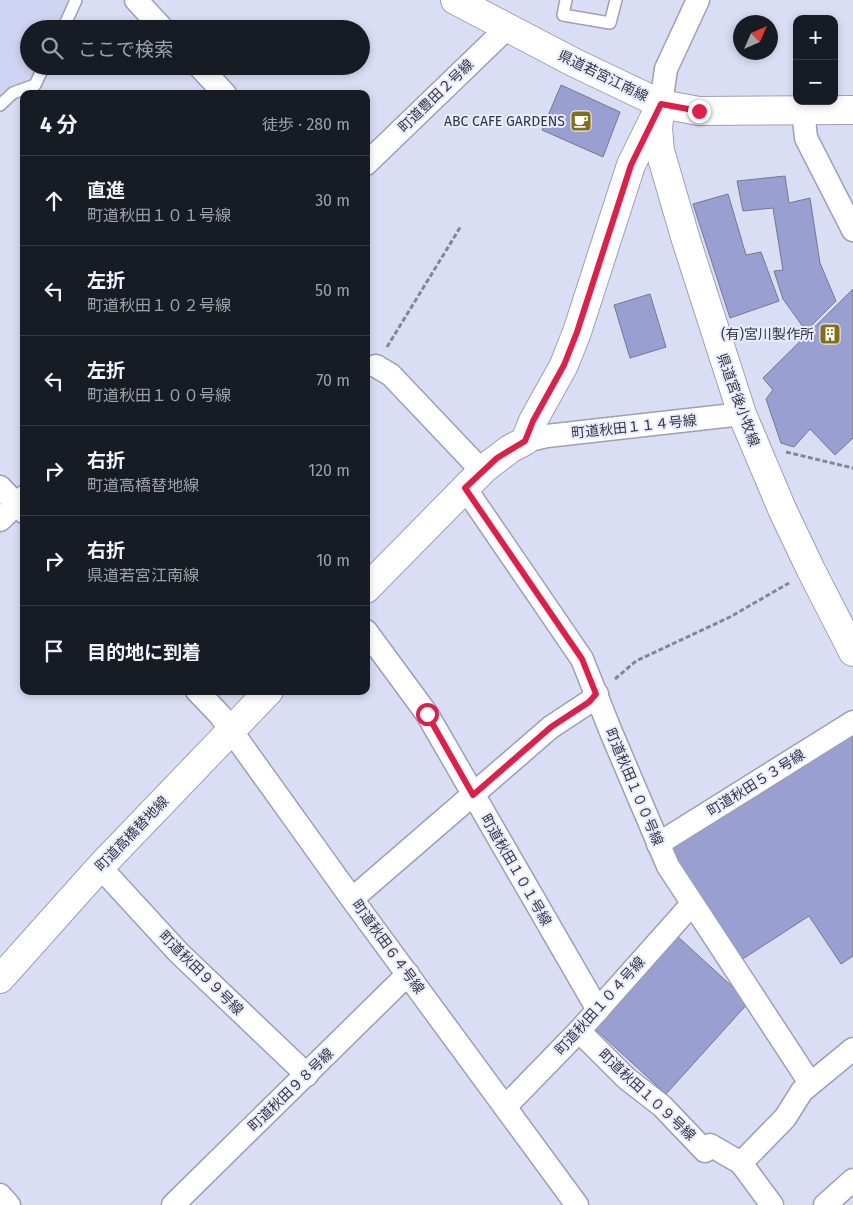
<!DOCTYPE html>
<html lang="ja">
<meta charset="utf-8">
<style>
body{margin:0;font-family:"Fira Sans","Noto Sans JP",sans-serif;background:#20242c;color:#f1f3f6}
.controls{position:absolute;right:15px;top:15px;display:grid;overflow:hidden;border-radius:10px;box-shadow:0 2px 8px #0003}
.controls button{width:45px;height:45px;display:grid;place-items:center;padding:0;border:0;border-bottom:1px solid #363941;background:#171b24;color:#f1f3f6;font:25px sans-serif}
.compass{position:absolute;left:733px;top:15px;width:45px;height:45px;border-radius:50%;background:#171b24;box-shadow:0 2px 8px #0003;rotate:45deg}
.stop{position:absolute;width:15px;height:15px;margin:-11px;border:4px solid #e11d48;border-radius:50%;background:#fff}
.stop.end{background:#e11d48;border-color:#fff;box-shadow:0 1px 5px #0008}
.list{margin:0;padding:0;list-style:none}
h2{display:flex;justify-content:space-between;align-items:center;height:65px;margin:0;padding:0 20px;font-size:21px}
h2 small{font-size:16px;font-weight:400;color:#9ea1a6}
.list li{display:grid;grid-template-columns:32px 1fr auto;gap:15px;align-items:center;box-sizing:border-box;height:90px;padding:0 20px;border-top:1px solid #363941}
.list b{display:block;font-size:19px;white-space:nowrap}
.list p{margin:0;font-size:16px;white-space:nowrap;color:#9ea1a6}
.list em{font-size:16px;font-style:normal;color:#9ea1a6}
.icon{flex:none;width:28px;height:28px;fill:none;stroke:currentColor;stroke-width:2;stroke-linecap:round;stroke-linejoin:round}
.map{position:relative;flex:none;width:853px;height:1205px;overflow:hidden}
.search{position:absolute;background:#171b24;box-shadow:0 2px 8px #0003;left:20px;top:20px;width:350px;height:55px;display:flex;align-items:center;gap:12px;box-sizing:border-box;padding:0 18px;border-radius:28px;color:#9ea1a6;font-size:19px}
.panel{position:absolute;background:#171b24;box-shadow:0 2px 8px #0003;left:20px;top:90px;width:350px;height:605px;border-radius:10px}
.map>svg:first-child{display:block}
</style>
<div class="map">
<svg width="853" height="1205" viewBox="0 0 853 1205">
<rect width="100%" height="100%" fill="#dadef5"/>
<path fill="#cfd4f2" d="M0 0H70L57 29H29V66H39L32 81 0 99Z"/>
<g fill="#99a0d1" stroke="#74778c">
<path d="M561 85 620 112 603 157 542 130Z"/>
<path d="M785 176 789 203 810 198 820 263 836 301 806 331 783 299 774 271 783 270 773 208 743 211 737 181Z"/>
<path d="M728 194 746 255 761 252 779 301 730 318 693 204Z"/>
<path d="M853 289V438L835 455 810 429 794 447 781 443 766 399 773 390 763 378Z"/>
<path d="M650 294 666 347 630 358 614 305Z"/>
<path d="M853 730V956L841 964 809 916 738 962 666 851Z"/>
<path d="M676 935 749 1002 666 1094 593 1027Z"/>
</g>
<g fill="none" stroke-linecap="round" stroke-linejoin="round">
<g stroke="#9c9fb5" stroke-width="14">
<g id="lane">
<path d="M566 0 563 15 610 23 616 0"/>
<path d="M63 29 76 0"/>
<path d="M0 105 13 93 35 85 44 66"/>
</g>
</g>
<g stroke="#9c9fb5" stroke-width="25">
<g id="street">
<path d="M136 0 163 29"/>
<path d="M199 66 225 94"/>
<path d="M661 104 666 69 698 0"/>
<path d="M803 110 806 138 853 230"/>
<path d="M366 164 507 28"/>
<path d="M376 366 391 375 482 471"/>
<path d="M525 441 547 436 742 414"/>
<path d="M0 487 24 512"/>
<path d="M465 488 582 659 611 732 668 866 810 1083"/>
<path d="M0 520 24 497"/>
<path d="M366 631 427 714 598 1010"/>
<path d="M197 691 220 715 352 899 577 1205"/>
<path d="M658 844 853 722"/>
<path d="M100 867 179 953 307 1075"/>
<path d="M352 899 551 727 589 702 597 694"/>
<path d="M579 1031 626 1078 662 1106 705 1151 710 1145 741 1163"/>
<path d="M505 1107 579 1031 692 904"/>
<path d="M0 1195 9 1205"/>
<path d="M173 1205 408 974"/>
<path d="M772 1205 741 1163 785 1118 802 1091 853 1049"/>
<path d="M825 1205 853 1180"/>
</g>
</g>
<g stroke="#9c9fb5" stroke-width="30">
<g id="secondary">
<path d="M455 0 575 63 661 104 699 111 853 110"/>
<path d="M661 104 658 128 660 151 686 240 742 414 782 509 811 570 853 652"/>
<path d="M366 589 485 468 510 449 525 441 533 421 564 365 577 332 631 165 657 112"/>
<path d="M0 979 100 867 269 691"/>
</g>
</g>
<g stroke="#848696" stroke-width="3" stroke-dasharray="5 2.5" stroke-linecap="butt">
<path d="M387 347 461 226"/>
<path d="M786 452 853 468"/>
<path d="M615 679 636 661 730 617 789 583"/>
</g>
<use href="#lane" stroke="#fff" stroke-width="11"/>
<use href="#street" stroke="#fff" stroke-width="22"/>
<use href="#secondary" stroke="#fff" stroke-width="28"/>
</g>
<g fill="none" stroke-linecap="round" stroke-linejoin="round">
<path stroke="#e11d48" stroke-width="6" d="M427 714 473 795 551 727 589 702 596 694 582 659 465 488 497 458 525 441 533 421 564 365 577 332 631 165 661 104 699 111"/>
</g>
<defs>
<g id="cafe-square" transform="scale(1.125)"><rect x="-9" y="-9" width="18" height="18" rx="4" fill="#837111" stroke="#e8ecfe"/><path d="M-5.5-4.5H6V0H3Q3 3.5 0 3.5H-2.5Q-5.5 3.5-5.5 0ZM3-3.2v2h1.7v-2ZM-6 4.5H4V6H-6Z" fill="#fff"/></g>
<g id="building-square" transform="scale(1.125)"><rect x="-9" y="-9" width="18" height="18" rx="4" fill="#837111" stroke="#e8ecfe"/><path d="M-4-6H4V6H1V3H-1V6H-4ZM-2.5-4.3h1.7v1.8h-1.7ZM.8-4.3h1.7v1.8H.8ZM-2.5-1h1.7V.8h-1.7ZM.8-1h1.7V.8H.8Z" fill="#fff"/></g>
</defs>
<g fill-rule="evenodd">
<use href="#cafe-square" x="581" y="121"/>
<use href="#building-square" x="830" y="334"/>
</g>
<g text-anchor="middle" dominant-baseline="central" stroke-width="4" stroke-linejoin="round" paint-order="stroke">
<g font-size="14" fill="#34353e" stroke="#e8ecfe">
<text transform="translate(603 76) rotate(26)">県道若宮江南線</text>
<text transform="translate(436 96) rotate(-44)">町道豊田２号線</text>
<text transform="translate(738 400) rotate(70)">県道宮後小牧線</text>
<text transform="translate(634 427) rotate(-6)">町道秋田１１４号線</text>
<text transform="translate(756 783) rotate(-32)">町道秋田５３号線</text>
<text transform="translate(634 787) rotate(67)">町道秋田１００号線</text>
<text transform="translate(132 834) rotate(-46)">町道高橋替地線</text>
<text transform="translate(516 870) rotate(60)">町道秋田１０１号線</text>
<text transform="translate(388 947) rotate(54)">町道秋田６４号線</text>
<text transform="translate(201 973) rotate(45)">町道秋田９９号線</text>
<text transform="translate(600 1006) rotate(-48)">町道秋田１０４号線</text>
<text transform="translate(291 1090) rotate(-44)">町道秋田９８号線</text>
<text transform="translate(647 1095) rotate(43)">町道秋田１０９号線</text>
</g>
<g font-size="14" fill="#34353e" stroke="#e8ecfe" text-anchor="end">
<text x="565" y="121">ABC CAFE GARDENS</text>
<text x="814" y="334">(有)宮川製作所</text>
</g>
</g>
</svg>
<div class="controls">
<button>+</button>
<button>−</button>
</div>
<svg class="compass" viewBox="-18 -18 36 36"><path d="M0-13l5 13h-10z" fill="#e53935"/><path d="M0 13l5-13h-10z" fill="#9ea1a6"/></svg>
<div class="stop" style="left:427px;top:714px"></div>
<div class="stop end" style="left:699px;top:111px"></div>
<div class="search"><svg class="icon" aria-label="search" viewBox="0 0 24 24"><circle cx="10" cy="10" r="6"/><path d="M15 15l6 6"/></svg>ここで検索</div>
<section class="panel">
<h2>4 分<small>徒歩 · 280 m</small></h2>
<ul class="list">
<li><svg class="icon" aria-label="ahead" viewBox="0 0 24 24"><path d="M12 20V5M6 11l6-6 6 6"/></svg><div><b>直進</b><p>町道秋田１０１号線</p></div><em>30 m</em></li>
<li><svg class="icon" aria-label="left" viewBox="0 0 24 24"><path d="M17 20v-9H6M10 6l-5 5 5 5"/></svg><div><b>左折</b><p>町道秋田１０２号線</p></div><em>50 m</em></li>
<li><svg class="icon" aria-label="left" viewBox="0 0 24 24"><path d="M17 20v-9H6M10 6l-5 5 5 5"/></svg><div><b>左折</b><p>町道秋田１００号線</p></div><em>70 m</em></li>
<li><svg class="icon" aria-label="right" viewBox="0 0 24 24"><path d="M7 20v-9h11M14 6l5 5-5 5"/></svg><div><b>右折</b><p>町道高橋替地線</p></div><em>120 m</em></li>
<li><svg class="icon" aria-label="right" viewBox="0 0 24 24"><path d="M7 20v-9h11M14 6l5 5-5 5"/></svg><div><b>右折</b><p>県道若宮江南線</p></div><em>10 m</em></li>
<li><svg class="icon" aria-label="arrive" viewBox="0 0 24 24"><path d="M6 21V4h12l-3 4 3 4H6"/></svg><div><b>目的地に到着</b></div></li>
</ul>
</section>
</div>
